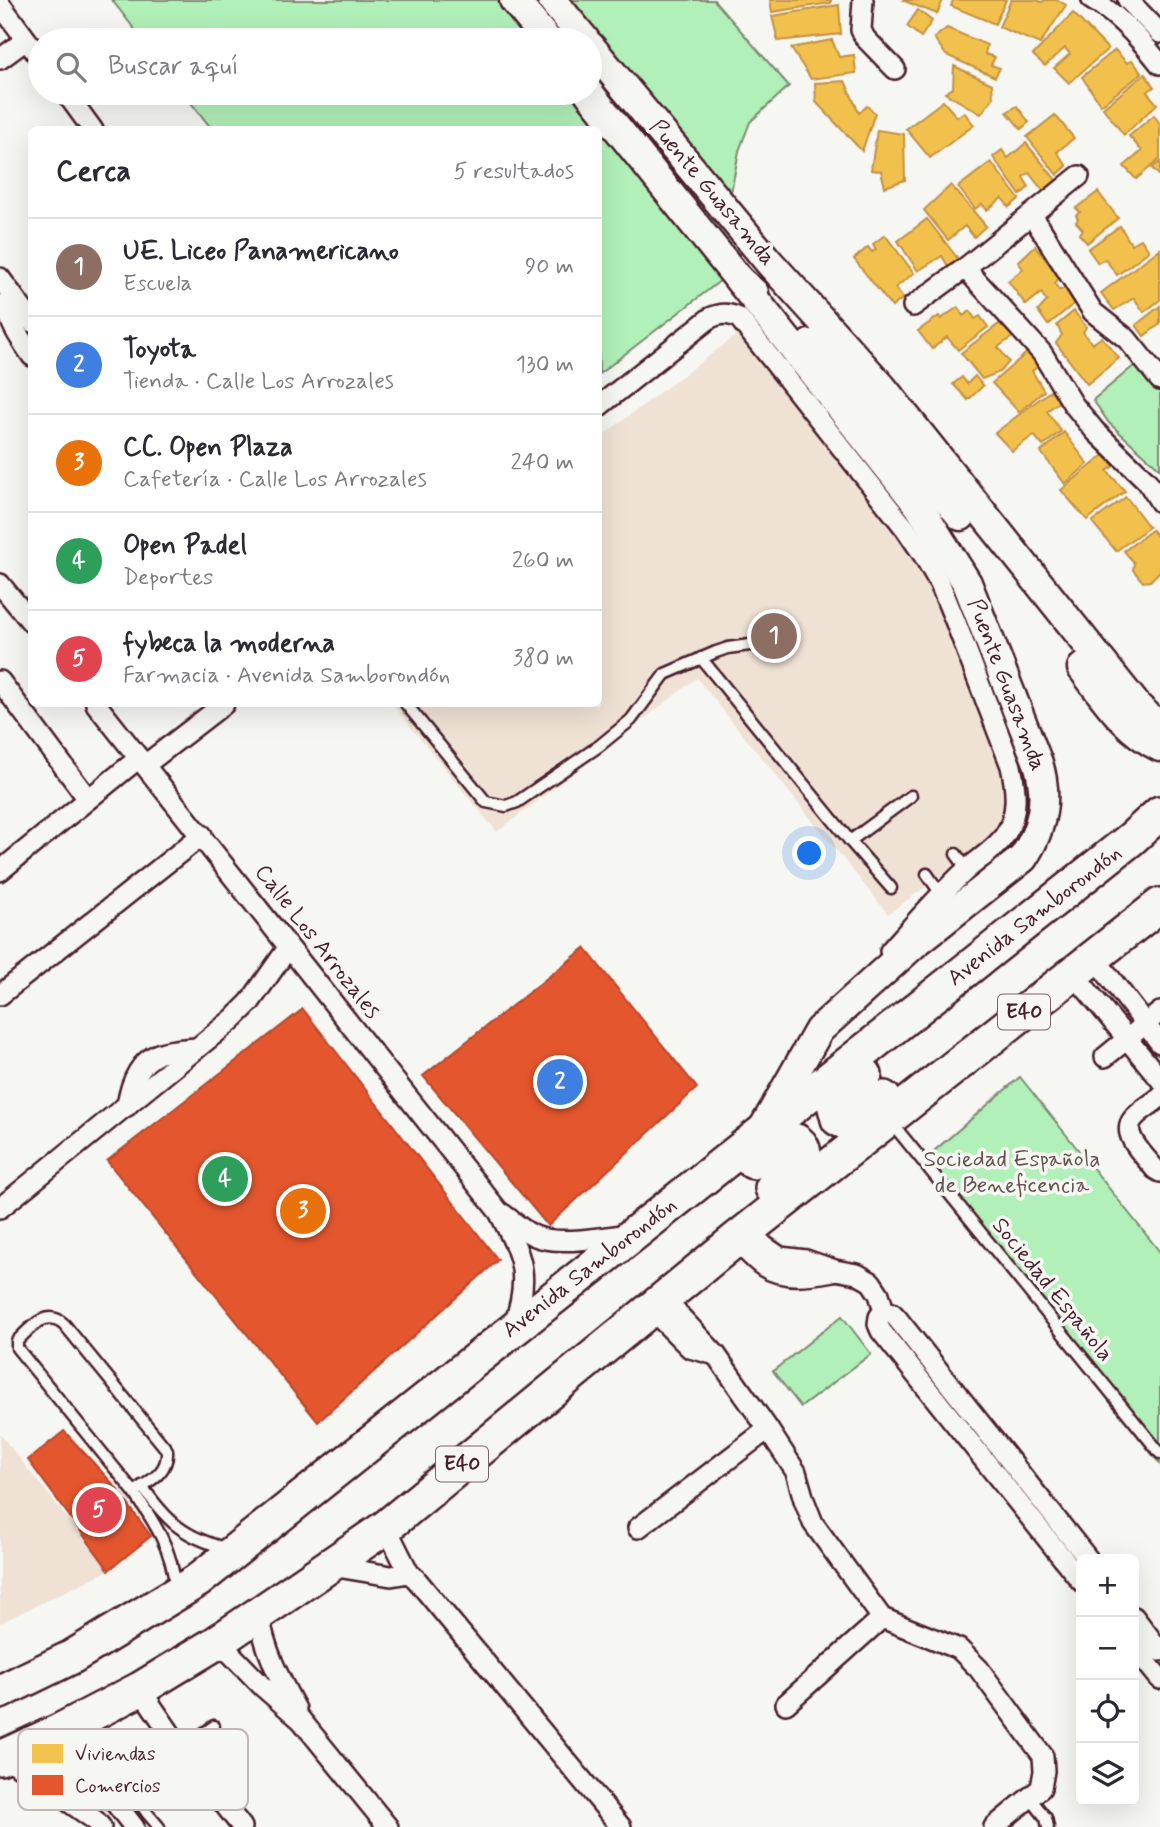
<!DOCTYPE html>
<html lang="es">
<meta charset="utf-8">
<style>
body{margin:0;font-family:Mynerve,sans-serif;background:#f7f7f7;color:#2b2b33}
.controls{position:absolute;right:21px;bottom:21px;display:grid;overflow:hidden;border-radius:10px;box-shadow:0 7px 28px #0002}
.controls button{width:63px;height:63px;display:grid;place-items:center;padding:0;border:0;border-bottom:2px solid #e1e1e2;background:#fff;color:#2b2b33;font:35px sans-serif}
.you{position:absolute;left:810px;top:854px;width:24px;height:24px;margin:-18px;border:5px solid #fff;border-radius:50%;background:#1a73e8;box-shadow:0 0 0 10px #1a73e833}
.badge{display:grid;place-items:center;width:46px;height:46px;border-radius:50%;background:#ea580c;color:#fff;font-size:23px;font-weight:700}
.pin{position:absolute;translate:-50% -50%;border:4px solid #fff;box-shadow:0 2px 7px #0006}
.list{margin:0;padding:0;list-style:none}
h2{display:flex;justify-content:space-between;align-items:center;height:91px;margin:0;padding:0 28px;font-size:30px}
h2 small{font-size:23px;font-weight:400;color:#7c7c81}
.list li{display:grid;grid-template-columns:46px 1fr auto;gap:21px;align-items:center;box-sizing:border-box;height:98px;padding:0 28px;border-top:2px solid #e1e1e2}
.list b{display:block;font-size:26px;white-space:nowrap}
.list p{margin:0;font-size:23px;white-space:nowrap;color:#7c7c81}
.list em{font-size:23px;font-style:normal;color:#7c7c81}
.icon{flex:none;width:38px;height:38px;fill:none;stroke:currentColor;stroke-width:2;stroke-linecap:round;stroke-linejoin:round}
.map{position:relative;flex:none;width:1160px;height:1827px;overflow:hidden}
.search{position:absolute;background:#fff;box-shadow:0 7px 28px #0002;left:28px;top:28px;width:574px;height:77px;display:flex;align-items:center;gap:18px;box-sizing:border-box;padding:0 24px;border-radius:38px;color:#7c7c81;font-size:26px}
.panel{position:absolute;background:#fff;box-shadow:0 7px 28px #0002;left:28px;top:126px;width:574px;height:581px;border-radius:10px}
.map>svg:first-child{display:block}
</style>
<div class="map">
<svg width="1160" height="1827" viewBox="0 0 1160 1827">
<rect width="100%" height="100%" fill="#f6f6f2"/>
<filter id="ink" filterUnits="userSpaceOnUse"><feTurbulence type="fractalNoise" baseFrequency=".0143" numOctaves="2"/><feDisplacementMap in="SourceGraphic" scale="14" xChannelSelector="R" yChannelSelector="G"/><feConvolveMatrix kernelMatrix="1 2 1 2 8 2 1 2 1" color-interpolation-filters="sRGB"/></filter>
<g filter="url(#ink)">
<g fill="#efe1d4">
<path d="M741 332 906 543 935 595 1001 774 1004 798 1001 818 991 839 888 914 697 678 497 832 392 704H598L599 438Z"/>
<path d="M0 1434 109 1570 0 1623Z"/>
</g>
<g fill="#b1f0b8" stroke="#7e8872" stroke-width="2">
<path d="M112 0H714L789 86 750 122 739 151 726 218 742 264 599 374 598 130 212 129 183 93H590V40H143Z"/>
<path d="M1136 364 1160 387V469L1109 423 1093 400Z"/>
<path d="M1020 1077 1160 1252V1464L919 1164Z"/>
<path d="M842 1316 871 1354 801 1407 773 1371Z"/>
</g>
<g fill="#f2c14e" stroke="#c09044" stroke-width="2">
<path d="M770 0H831V3L772 12Z"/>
<path d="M902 0H943L937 14Z"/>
<path d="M953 0H1006L995 24 951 6Z"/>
<path d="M1011 0H1036L1042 2 1045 0H1058L1066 5 1040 44 999 27Z"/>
<path d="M839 5 841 34 778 41 772 16Z"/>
<path d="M918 10 932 21 921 37 907 26Z"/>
<path d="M1073 13 1108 49 1069 83 1054 68 1070 54 1065 48 1045 66 1033 55Z"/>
<path d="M947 28 987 45 985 54 995 57 991 65 1000 68 995 77 946 55 934 38Z"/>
<path d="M832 40 839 57 854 55 856 73 811 79 791 48Z"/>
<path d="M1115 50 1127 63 1132 60 1142 73 1101 105 1082 77Z"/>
<path d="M954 66 992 84 993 98 981 114 945 93 953 88Z"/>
<path d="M1145 74 1154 87 1147 92 1157 104 1124 135 1103 108Z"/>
<path d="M845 81 859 113 867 106 875 113 862 151 816 102 815 83Z"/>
<path d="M943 101 957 117 964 112 974 125 930 158 906 129Z"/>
<path d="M1017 106 1029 122 1021 129 1007 112Z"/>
<path d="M1055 115 1074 138 1057 152 1067 166 1057 175 1027 137Z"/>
<path d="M1154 115 1160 124V159L1136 179 1124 166 1142 151 1129 136Z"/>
<path d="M877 130 904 134 905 180 885 187 881 171 871 170Z"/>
<path d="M1026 143 1057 181 1044 192 1029 173 1023 177 1029 187 1020 195 993 157 1002 150 1008 158Z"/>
<path d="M991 162 1019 199 1009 207 1002 198 987 210 982 204 975 209 958 187Z"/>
<path d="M1160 162V176L1152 168Z"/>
<path d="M951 185 986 226 974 237 965 226 948 240 924 210Z"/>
<path d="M1098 192 1118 218 1087 243 1079 234 1083 230 1076 222 1078 219 1076 215 1080 212 1076 208Z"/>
<path d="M927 219 959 260 949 268 942 256 918 271 898 241Z"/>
<path d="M1120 226 1131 244 1141 239 1149 251 1117 275 1105 259 1098 263 1088 249Z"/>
<path d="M885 235 914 273 895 288 903 298 892 307 854 259 868 247 872 252 876 249 873 244Z"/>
<path d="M1035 246 1059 277 1055 284 1059 290 1067 288 1076 302 1048 325 1038 311 1047 301 1041 293 1026 305 1008 281 1023 269 1018 262Z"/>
<path d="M1160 249V300L1144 312 1134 298 1114 310 1101 293Z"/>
<path d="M1160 306V324L1144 336 1136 325Z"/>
<path d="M958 307 963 316 970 311 975 319 980 316 988 327 958 350 947 337 932 349 918 331 939 316 941 319Z"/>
<path d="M1074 311 1086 327 1083 332 1092 344 1102 337 1119 358 1087 384 1056 343 1062 335 1057 325Z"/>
<path d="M1003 321 1014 336 998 347 1009 362 1000 372 982 379 961 353Z"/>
<path d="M1030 350 1041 364 1032 371 1044 391 1019 412 992 383Z"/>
<path d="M975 376 983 386 968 400 953 384 962 377 967 384Z"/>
<path d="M1054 388 1060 401 1047 411 1061 431 1043 446 1034 435 1012 451 995 433Z"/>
<path d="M1064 432 1088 464 1065 484 1041 452Z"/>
<path d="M1104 455 1114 466 1107 471 1125 491 1087 520 1061 490Z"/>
<path d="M1126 497 1149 527 1116 551 1092 522Z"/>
<path d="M1152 530 1160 540V571L1150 581 1143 582 1133 570 1134 563 1124 551Z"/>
</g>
<g fill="#e4572e" stroke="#b6462d" stroke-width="2">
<path d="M585 948 697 1088 548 1226 423 1076Z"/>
<path d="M303 1009 498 1260 318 1422 107 1161Z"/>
<path d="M64 1431 113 1484 151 1536 109 1570 28 1460Z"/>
</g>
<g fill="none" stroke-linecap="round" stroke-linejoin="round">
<g stroke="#4a1f2b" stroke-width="15">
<g id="service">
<path d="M701 658 850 841 891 888"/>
<path d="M406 704 486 802 506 806 517 802 599 746 631 720 665 674 716 652 728 648 757 644"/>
<path d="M850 841 911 796"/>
<path d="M956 854 967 869"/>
<path d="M927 874 941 894"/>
<path d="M891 1122 1160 1453"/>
<path d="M142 1486C168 1523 184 1537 228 1549"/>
<path d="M134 1492C150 1481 169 1472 167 1450L64 1324C46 1308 30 1328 17 1341V1348L134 1492C154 1522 173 1550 175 1587"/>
<path d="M85 1722 147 1813 159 1827"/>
<path d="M181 1749 214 1726"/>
<path d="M1030 1798 1046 1818 1048 1827"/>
</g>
</g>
<g stroke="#4a1f2b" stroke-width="24">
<g id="minor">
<path d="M863 0 861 30 865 38 895 69"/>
<path d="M1092 0C1118 14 1141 40 1160 64"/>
<path d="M1128 0 1160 33"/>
<path d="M0 4 40 58"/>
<path d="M0 59 26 40"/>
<path d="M66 93 93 130"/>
<path d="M1032 215 1093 312 1127 339 1160 380"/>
<path d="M965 268 1042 353 1073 404 1095 431 1147 481 1160 502"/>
<path d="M0 278 32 322"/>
<path d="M11 293C1 315 20 338 32 356"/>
<path d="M913 306 965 268 1079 176"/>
<path d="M598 407 710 318C721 313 728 313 739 318L905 528 924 556 940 584 956 623 1011 766C1016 789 1019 814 1005 835 995 850 978 859 965 871 938 896 914 924 890 951"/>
<path d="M0 584 32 623"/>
<path d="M0 681 88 799"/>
<path d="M96 704C231 872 364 1043 499 1212 522 1257 531 1274 514 1325"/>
<path d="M145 765 224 704"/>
<path d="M0 871 139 758"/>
<path d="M1094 957 1160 1043"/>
<path d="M1073 973 1160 1079"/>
<path d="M0 995 202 835"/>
<path d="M1105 1057 1160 1012"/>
<path d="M1160 1097C1152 1104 1139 1111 1133 1119 1120 1135 1146 1157 1155 1169L1160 1172"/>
<path d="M127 1106C130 1086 138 1063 158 1054 170 1049 185 1049 197 1048"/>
<path d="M0 1208 233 1019 250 1002 288 948"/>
<path d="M503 1214C513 1221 524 1232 535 1236 558 1246 604 1237 629 1234"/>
<path d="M748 1230 764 1246 780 1257 806 1260 835 1270 857 1274 871 1282 879 1294 884 1311 892 1313 896 1317 1088 1559"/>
<path d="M735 1240C744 1248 753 1259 763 1266 784 1280 811 1275 833 1271"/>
<path d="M664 1299 716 1355 768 1429 796 1472 804 1500 813 1523 882 1618 959 1649 979 1669 1043 1756 1044 1771 1041 1788 994 1827"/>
<path d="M651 1309 690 1348 716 1355"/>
<path d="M884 1311 879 1317 878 1324 881 1331 1081 1581"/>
<path d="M386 1527 409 1573 416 1579 621 1827"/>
<path d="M638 1528 768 1429"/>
<path d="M331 1566 391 1576 409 1573"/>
<path d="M259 1613C264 1649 279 1678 296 1709"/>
<path d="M1134 1617 1160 1651"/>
<path d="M216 1643 230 1653 262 1686 301 1720 388 1827"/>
<path d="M1134 1647 1160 1679"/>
<path d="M140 1689 181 1749 242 1827"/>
<path d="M786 1704 882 1618"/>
<path d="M59 1731 134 1827"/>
<path d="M4 1756 96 1821 101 1827"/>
<path d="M56 1793 93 1775"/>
</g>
</g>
<g stroke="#4a1f2b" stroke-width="33">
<g id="secondary">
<path d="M514 0 547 40"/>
<path d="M552 0 585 40"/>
<path d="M590 46 768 261 882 387 1137 706 1152 720 1160 725"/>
<path d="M589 93 740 281 754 293"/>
<path d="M740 281 919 506 967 583 1038 763C1049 798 1043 828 1023 858L913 945 819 1030 764 1127"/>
<path d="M810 344 855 390 961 516"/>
<path d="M1082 668C1104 697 1126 731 1160 747"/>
</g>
</g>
<g stroke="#4a1f2b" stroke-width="38">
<g id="trunk">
<path d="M865 1075 837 1098 834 1104 838 1119C854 1130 872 1108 884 1098"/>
<path d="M753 1162 787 1140C799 1138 805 1147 804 1159L799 1165 772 1188"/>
<path d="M0 1692 72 1657 197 1581 1131 839 1160 813"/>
<path d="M0 1758 59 1731 140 1689 216 1643 386 1527 735 1240 1160 905"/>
</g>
</g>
<use href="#service" stroke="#f6f6f2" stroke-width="10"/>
<use href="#minor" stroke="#f6f6f2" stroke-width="19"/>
<use href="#secondary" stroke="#f6f6f2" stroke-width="28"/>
<use href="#trunk" stroke="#f6f6f2" stroke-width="33"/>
</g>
</g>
<g text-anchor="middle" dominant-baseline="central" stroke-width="7" stroke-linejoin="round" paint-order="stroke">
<g fill="#f6f6f2" stroke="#7e6067" stroke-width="2">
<rect x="998" y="994.5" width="52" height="35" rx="5"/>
<rect x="436" y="1446.5" width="52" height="35" rx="5"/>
</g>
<g font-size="21" font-weight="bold" fill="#4a1f2b">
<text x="1024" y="1012">E40</text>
<text x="462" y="1464">E40</text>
</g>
<g font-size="23" fill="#4a1f2b" stroke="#f6f6f2">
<text transform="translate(712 193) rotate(50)">Puente Guasamda</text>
<text transform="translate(1006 685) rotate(69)">Puente Guasamda</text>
<text transform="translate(1035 916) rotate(-38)">Avenida Samborondón</text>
<text transform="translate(317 942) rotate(52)">Calle Los Arrozales</text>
<text transform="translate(590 1268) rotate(-38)">Avenida Samborondón</text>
<text transform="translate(1052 1290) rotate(51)">Sociedad Española</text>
</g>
<g font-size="23" fill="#64534e" stroke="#f6f6f2">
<text x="1012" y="1160">Sociedad Española<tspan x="1012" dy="26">de Beneficencia</tspan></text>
</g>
</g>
<rect x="18" y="1729" width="230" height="81" rx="10" fill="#f6f6f2" stroke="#c2b6b6" stroke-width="2"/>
<rect x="32" y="1744" width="31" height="19" fill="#f2c14e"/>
<rect x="32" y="1775" width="31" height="20" fill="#e4572e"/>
<g font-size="19" fill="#4a1f2b">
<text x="75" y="1760">Viviendas</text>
<text x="75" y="1792">Comercios</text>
</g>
</svg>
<div class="controls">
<button>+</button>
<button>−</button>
<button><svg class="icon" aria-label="locate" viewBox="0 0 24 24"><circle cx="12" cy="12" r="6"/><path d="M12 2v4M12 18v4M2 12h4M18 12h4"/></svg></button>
<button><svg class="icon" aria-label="layers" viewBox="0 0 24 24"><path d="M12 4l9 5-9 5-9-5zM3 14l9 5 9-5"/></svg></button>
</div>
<div class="you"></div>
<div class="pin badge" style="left:774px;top:636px;background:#8d6e63">1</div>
<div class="pin badge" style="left:560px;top:1082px;background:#3f7fe0">2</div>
<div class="pin badge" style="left:303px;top:1211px;background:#e8710a">3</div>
<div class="pin badge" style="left:225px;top:1179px;background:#2e9e5b">4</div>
<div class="pin badge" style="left:99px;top:1510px;background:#e0444e">5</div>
<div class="search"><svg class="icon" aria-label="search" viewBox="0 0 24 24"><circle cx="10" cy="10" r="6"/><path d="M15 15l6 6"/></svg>Buscar aquí</div>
<section class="panel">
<h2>Cerca<small>5 resultados</small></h2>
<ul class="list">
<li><span class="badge" style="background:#8d6e63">1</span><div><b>UE. Liceo Panamericano</b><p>Escuela</p></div><em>90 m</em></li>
<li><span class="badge" style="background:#3f7fe0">2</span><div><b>Toyota</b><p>Tienda · Calle Los Arrozales</p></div><em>130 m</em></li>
<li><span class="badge" style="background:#e8710a">3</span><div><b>CC. Open Plaza</b><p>Cafetería · Calle Los Arrozales</p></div><em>240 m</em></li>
<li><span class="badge" style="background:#2e9e5b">4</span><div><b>Open Padel</b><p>Deportes</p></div><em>260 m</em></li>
<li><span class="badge" style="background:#e0444e">5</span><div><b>fybeca la moderna</b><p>Farmacia · Avenida Samborondón</p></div><em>380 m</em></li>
</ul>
</section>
</div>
